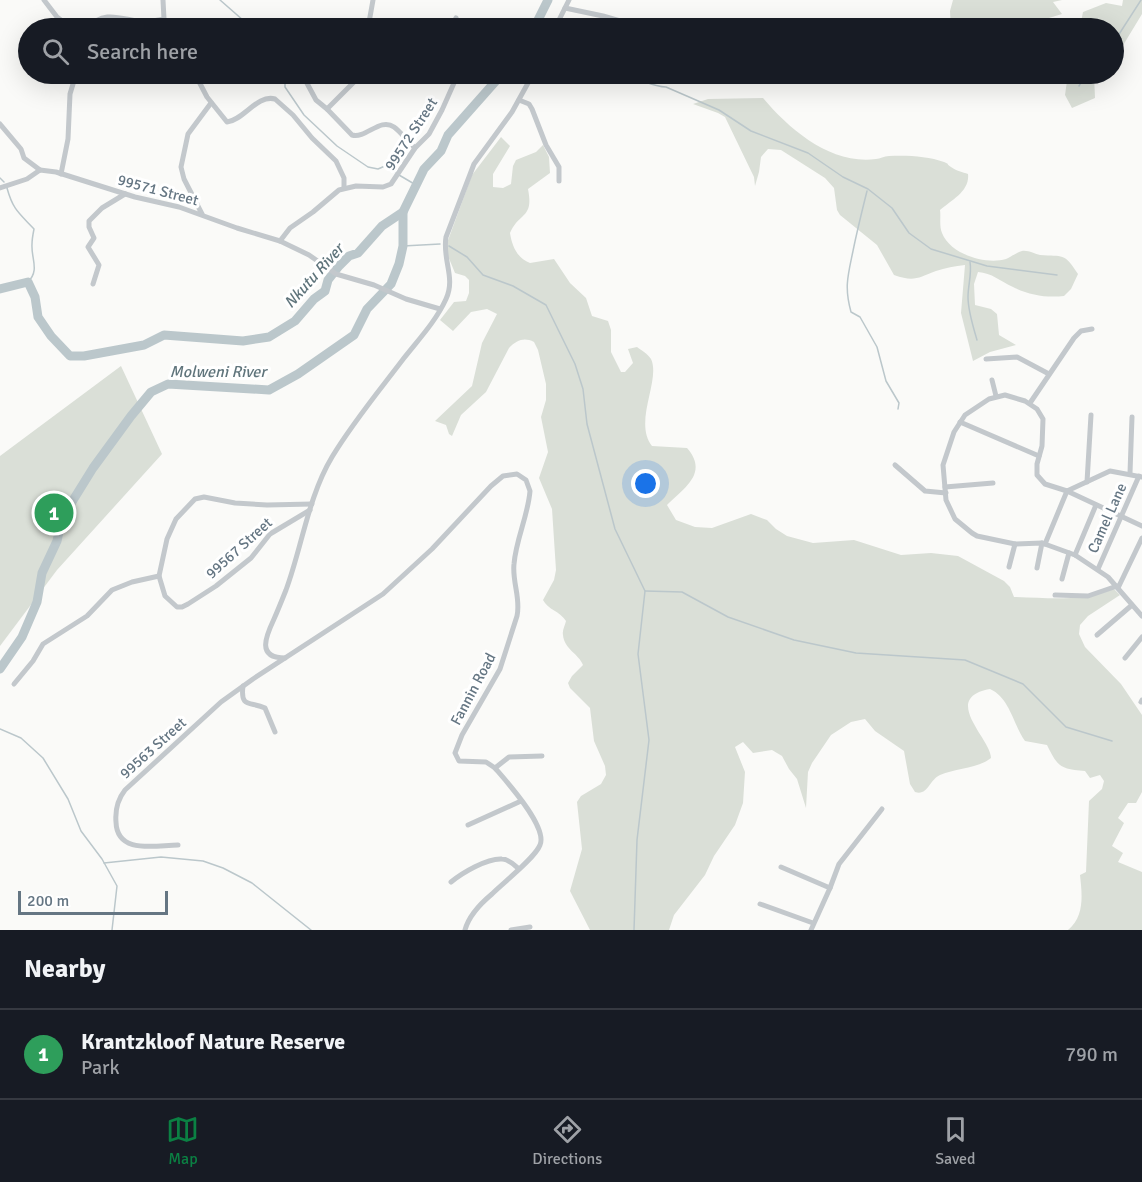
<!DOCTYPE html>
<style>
body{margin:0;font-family:Signika,sans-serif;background:#242831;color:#f1f3f6}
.scale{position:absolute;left:18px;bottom:15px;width:150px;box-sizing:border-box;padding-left:6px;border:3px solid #657683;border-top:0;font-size:16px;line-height:21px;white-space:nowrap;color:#657683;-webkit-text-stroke:4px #fff;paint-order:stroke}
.you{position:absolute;left:646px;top:484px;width:21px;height:21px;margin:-15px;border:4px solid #fff;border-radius:50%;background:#1a73e8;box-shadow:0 0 0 9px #1a73e833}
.badge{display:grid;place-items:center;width:39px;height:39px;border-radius:50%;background:#0b8043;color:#fff;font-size:20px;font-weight:700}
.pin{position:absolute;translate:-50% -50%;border:3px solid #fff;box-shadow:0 2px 6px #0006}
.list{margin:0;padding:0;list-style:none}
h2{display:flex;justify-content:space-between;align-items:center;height:78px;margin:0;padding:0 24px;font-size:26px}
h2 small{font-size:20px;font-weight:400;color:#9ea1a6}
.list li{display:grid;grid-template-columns:39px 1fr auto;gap:18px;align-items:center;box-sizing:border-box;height:90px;padding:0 24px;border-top:2px solid #363941}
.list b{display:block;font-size:22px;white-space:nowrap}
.list p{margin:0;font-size:20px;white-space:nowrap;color:#9ea1a6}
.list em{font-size:20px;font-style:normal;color:#9ea1a6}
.icon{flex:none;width:33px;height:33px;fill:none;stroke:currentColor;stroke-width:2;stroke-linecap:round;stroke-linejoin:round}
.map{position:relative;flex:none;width:1142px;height:930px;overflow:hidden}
.search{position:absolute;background:#171b24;box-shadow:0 6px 24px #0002;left:18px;right:18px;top:18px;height:66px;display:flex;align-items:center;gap:15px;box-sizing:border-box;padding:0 21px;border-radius:33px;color:#9ea1a6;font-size:22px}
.sheet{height:168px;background:#171b24}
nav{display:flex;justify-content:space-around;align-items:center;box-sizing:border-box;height:84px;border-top:2px solid #363941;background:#171b24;font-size:16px;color:#9ea1a6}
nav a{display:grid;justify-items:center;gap:3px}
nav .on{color:#0b8043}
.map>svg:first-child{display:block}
</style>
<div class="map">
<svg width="1142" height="930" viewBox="0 0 1142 930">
<rect width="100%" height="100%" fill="#fafaf8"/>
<g fill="#dadfd7">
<path d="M953 0H1062L1053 2 1062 14 1039 21V28H951L950 11Z"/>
<path d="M1123 0H1142V14L1122 47 1114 54V28H1077L1080 27 1083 12 1106 3 1122 6Z"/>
<path d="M1068 74H1094L1095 98 1072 108 1065 95Z"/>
<path d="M763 98C790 130 831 165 876 159 880 159 884 156 889 156 906 155 928 156 944 162 951 165 945 163 951 167 956 171 963 172 968 174 970 191 952 200 940 210 941 216 939 226 942 233 950 254 985 265 1006 259 1011 257 1017 252 1022 251 1028 250 1035 254 1040 255 1063 257 1064 252 1078 274L1071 289 1064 296C1046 298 1029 295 1013 287 1000 281 992 273 978 272L974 284 975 305 991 309 997 314 999 335 1016 345 990 352 973 361 961 313 965 265C955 266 945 268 936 271 918 278 914 282 894 275L877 245 840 215 837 210 834 188 825 178 781 150 768 149 761 157 759 172 755 186 754 177 725 117 718 113 693 104 708 99Z"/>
<path d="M501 137 510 146 493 174V187L503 188 511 184 513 166 516 160 536 152 543 145 549 157 550 173 528 189C534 219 519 212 510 233 512 246 517 258 530 263L554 259 570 283 586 298 592 316 608 321 611 330V352L621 372H625L633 363 628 349 637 347C641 350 648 354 651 359 661 380 633 422 652 446L687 448C709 473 684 488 667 505L676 520 695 527 712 528 751 514 767 520 776 529 787 536 813 543 854 540 901 555 931 553 958 556 1004 581 1010 587 1014 597C1052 598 1078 602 1114 589L1120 595 1088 616 1080 625 1079 634 1085 647 1121 684 1142 715V792L1136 803H1128L1118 818 1124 823 1112 846 1123 853 1118 862 1142 872V930H1068C1085 916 1082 894 1080 875L1086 872 1089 801 1102 789 1104 781 1100 775 1090 778 1085 771C1060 769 1058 767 1047 745L1025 741C1013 724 1010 698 990 689 940 698 991 739 991 758 977 769 956 768 940 775 929 780 928 796 915 792L910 784 904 751 875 731 865 719 851 722 831 735 812 763 808 772 806 808 797 779 789 769 782 756 772 750 753 753 743 742 735 747 745 772 743 803 735 825 714 856 705 875 674 915 669 930H590L570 891 582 849 577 802 581 796 601 784 606 775 605 766 594 741 590 708 570 688 568 683 572 676 583 665C579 654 564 649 563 635 562 630 565 626 566 621 560 611 548 610 543 600L554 580 556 570 552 509 539 478 548 452 541 417 546 400V384L538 350 534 342C524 337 517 340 509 348L486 392 461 415 452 436 449 434 446 425 435 421 472 386 482 343 497 314 487 309 471 312 453 331 440 320 454 302 466 301 469 293V280L465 276 455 273 448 256 447 243 472 175Z"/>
<path d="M121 366 162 454 57 570 0 646V456Z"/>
</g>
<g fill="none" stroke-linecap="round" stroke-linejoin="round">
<g stroke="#bbc7cb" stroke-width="1.5">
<path d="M220 0 252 28"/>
<path d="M538 21 553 23"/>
<path d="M561 26 598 25 608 28"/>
<path d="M1114 42 1141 0"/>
<path d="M285 74V87L304 115 337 146 368 167 378 169 385 166 395 172"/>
<path d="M633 74 634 78C644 81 655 87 666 87L719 110 751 131 808 153 843 177 868 189 892 208 909 233 931 249 987 266 1057 275"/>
<path d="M1079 86 1086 74"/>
<path d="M399 175 416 185"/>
<path d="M0 178 4 182"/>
<path d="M7 188C13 210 19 213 34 229 33 234 32 239 32 244 31 259 40 270 28 282"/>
<path d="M867 191C862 211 857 231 853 251 848 275 844 287 851 312L860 317 877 347 886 381 899 403 898 409"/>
<path d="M403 246 440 244"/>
<path d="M449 246 467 257 483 275 513 286 546 305 575 364 583 389 587 424 615 529 645 591 638 654 649 740 637 840 634 930"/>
<path d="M970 262C972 274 968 285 968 297 968 311 973 326 977 340"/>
<path d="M645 591 682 592 728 617 794 640 856 653 965 660 1023 684 1066 727 1112 741"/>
<path d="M0 729 21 738 43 758 68 799 81 831 102 859 117 886 112 930"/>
<path d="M104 863 161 857 203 861 223 868 252 883 311 930"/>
</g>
<g stroke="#bbc7cb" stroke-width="9">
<path d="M534 28 548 0"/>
<path d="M0 289 28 282 35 297 38 317 51 336 70 356H84L144 345 164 335 243 341 269 337 295 321 314 299 325 291 328 280 339 266 349 256 358 253 382 226 403 212"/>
<path d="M0 669 22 637 37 602 42 573 57 541 62 518 93 468 131 416 151 392 168 384 269 390 298 374 354 335 367 309 391 284 399 264 403 246V212L424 169 441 151 448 135 502 74"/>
</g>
<g stroke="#c3c8cc" stroke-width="5">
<path d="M44 0 57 17 71 28"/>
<path d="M163 0 164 19"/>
<path d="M565 8 603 16 644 28"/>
<path d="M90 28C102 8 126 21 144 22 151 22 158 20 164 19L167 24 165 28"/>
<path d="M368 28 373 0"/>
<path d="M450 28 456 18"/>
<path d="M555 28 569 0"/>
<path d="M195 74 207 97 227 122C244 120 257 94 275 99L293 115 312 138 336 161 344 178V188"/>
<path d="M302 74 316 100 327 109 352 135C366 139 380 117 394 127 401 132 408 142 415 148"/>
<path d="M519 100 529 104 532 109 546 145 559 167V181"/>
<path d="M327 109 362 74"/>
<path d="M0 124 21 149 24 158 40 170"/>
<path d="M61 174 68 139 70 94 76 74"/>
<path d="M0 188 27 179 40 170 56 172 135 197 179 207 237 228 280 241 309 255 336 274 374 285 406 299 440 309"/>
<path d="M202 214 184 179 181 167 188 134 211 103"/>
<path d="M280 241 290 228 313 212 339 190 356 186 383 187 391 184 415 148 429 134 442 110 458 74"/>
<path d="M93 284 99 265 88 247 94 238 89 227V221L102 208 125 194"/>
<path d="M986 359 1017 357 1049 374"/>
<path d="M992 380 996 396"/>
<path d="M1030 403 1074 338 1081 331 1092 329"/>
<path d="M960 422 1039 456"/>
<path d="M895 465 925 491 946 493"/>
<path d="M1130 473 1132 417"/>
<path d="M1142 477 1110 471 1067 491 1045 484 1037 475V464L1042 446 1043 419 1037 409 1025 401 1005 395 989 399 965 415 954 432 943 465 946 500 955 519 972 533 977 536 1015 544 1042 543 1075 555 1108 577 1142 616"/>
<path d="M1087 482 1091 415"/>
<path d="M945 487 993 483"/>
<path d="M310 510 270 534 251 558 216 586 188 604 182 607H177L165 596 159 576 167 539 176 519 195 499 204 497 235 503 267 505 312 504"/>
<path d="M1045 544 1067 491 1142 526"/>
<path d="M1075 555 1096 505"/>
<path d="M1009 567 1015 544"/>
<path d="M1037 568 1042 543"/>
<path d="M1098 569 1139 476"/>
<path d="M1062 579 1069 553"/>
<path d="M1118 588 1142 538"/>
<path d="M1055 595 1088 596 1117 586"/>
<path d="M1097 635 1132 605"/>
<path d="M285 658C256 658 266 636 274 619 278 610 282 600 286 590 302 547 308 497 332 457 353 422 379 391 404 358 419 339 436 321 446 299 456 278 442 259 446 237L474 164 512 112 533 74"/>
<path d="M1125 658 1142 637"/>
<path d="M14 684 33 661 43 644 87 616 112 590 132 582 159 576"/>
<path d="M243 686C240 709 251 701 265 708L275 732"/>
<path d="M1141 702 1142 700"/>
<path d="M495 768 509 757 542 756"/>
<path d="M468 825 521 801"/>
<path d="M178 845C156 845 117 855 116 822 115 810 118 799 125 790L221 702 253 679 383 594 432 549 491 486 503 476 517 474 526 480 530 491C528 516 516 539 514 564 512 582 521 598 517 616L500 669 462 735 455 753 459 761 486 762 495 768C507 782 548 827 540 845 535 858 503 883 492 894 480 904 469 915 465 930"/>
<path d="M781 867 830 888 811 930"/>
<path d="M451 882C462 873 487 858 502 859 509 859 514 865 519 869"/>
<path d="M830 888 839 864 882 809"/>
<path d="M760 904 813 923"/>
<path d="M511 930 530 927"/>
</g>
</g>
<g text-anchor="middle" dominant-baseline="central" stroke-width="6" stroke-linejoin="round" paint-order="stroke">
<g font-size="15" fill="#657683" stroke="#fff">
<text transform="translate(411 134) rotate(-57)">99572 Street</text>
<text transform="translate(158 190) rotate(15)">99571 Street</text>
<text transform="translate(1107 518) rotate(-66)">Camel Lane</text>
<text transform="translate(239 548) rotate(-42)">99567 Street</text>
<text transform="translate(473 689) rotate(-62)">Fannin Road</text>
<text transform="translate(153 748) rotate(-42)">99563 Street</text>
</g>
<g font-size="16" font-style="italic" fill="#60757c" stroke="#fff">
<text transform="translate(314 276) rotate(-48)">Nkutu River</text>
<text x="218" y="372">Molweni River</text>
</g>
</g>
</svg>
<div class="scale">200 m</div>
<div class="you"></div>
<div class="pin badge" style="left:54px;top:513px;background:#2e9e5b">1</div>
<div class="search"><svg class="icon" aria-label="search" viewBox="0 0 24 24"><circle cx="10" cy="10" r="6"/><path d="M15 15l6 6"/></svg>Search here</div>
</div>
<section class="sheet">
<h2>Nearby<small></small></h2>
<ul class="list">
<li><span class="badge" style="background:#2e9e5b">1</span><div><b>Krantzkloof Nature Reserve</b><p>Park</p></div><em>790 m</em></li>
</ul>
</section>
<nav>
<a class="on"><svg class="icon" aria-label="map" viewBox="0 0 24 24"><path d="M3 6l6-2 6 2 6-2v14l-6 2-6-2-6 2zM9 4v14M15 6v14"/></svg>Map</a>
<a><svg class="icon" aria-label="directions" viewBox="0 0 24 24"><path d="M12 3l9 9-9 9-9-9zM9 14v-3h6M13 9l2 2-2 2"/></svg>Directions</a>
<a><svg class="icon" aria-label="saved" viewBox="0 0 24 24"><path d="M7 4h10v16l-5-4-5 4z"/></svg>Saved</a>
</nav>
